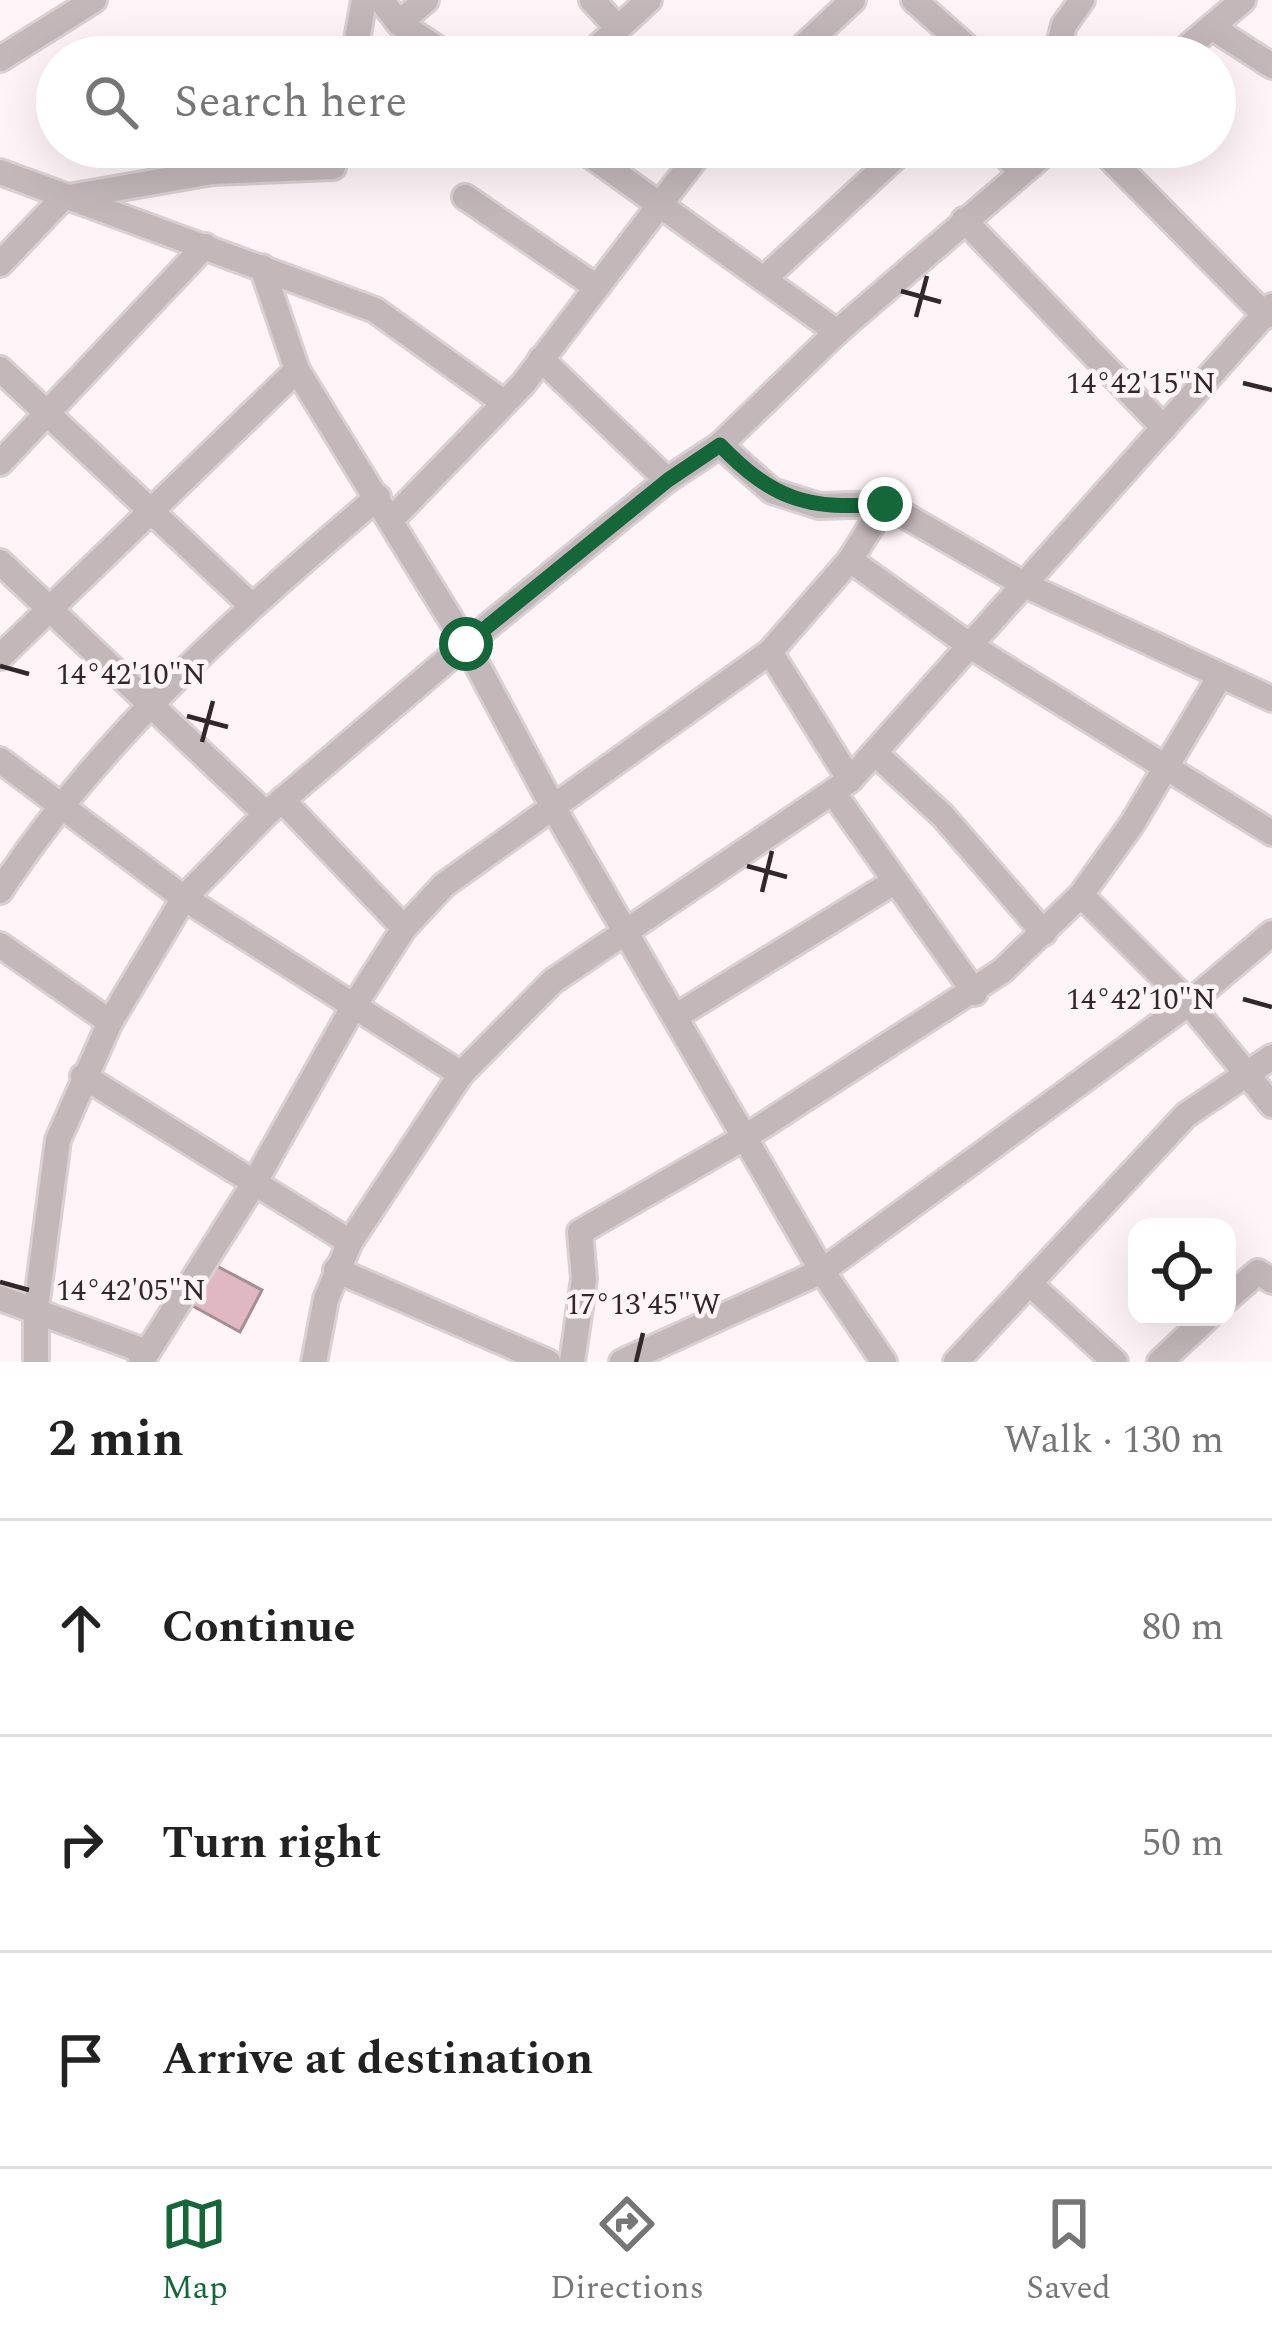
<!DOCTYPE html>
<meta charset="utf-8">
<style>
body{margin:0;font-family:Spectral,serif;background:#f6f6f6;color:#222}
.controls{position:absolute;right:36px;bottom:36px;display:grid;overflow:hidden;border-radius:24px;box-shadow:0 12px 48px #0002}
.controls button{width:108px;height:108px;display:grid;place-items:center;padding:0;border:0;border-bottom:3px solid #e0e0e0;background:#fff;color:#222;font:60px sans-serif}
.stop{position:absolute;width:36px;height:36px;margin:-27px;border:9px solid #136738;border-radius:50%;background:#fff}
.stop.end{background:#136738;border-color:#fff;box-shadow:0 3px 12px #0008}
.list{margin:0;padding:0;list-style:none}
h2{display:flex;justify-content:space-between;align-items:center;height:156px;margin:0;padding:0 48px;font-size:51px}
h2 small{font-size:39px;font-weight:400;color:#767676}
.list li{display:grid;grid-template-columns:78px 1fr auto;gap:36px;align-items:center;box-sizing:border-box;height:216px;padding:0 48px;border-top:3px solid #e0e0e0}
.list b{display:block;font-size:45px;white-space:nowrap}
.list em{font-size:39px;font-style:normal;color:#767676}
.icon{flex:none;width:66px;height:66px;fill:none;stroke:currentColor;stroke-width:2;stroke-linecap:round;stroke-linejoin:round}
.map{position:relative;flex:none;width:1272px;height:1362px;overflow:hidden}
.search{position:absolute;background:#fff;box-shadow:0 12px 48px #0002;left:36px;right:36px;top:36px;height:132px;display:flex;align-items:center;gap:30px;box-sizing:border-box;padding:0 42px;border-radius:66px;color:#767676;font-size:45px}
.sheet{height:804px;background:#fff}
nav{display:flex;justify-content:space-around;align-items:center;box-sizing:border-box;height:168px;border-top:3px solid #e0e0e0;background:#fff;font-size:33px;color:#767676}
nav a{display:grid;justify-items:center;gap:6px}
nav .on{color:#136738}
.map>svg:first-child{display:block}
</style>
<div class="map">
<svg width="1272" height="1362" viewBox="0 0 1272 1362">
<rect width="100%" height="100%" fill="#fff4f7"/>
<path fill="#dfb8c4" stroke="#a68d94" stroke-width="3" d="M213 1264 262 1290 240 1332 191 1305Z"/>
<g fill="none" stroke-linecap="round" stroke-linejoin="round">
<g stroke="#dacfd2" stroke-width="30">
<g id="street">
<path d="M381 0 399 23 450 57"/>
<path d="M592 0 618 28"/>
<path d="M914 0 978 57"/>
<path d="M399 23 426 0"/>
<path d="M1213 28 1272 66"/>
<path d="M354 57 364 0"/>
<path d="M587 57 649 0"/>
<path d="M792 57 853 0"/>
<path d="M1056 57 1064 25 1082 0"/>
<path d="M1176 57 1243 0"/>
<path d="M0 59 94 0"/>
<path d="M579 147 837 332"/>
<path d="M998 147 1020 171"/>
<path d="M1099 147 1266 316"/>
<path d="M0 172 375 310 503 402"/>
<path d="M465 197 595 286"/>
<path d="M964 220 1164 428"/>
<path d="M0 264 63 198 212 172 333 167 337 147"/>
<path d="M262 267 297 370 466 644 553 807 822 1271 884 1362"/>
<path d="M766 277 906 147"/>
<path d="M541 359 667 480"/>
<path d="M0 369 251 605"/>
<path d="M720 445 772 491 819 506 885 504 1027 586 1272 699"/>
<path d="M0 463 205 246"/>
<path d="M392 519 523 384 704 147"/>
<path d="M850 560 972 647 1272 833"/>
<path d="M0 562 266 814"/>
<path d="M770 652 850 780"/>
<path d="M0 657 297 370"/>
<path d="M876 754 943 816 1044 933"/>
<path d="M0 760 184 898 461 1074"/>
<path d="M834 794 975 993"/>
<path d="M282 800 404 928"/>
<path d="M0 891C102 736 237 617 378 497"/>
<path d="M1081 895 1189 1003 1272 1105"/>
<path d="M0 945 110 1022"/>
<path d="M678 1015 894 882"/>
<path d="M83 1076 350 1242"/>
<path d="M336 1270 548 1362"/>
<path d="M1029 1283 1115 1362"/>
<path d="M0 1298 144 1351"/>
<path d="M1227 1299 1258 1272 1272 1281"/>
<path d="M36 1362V1308L58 1140 110 1022 184 898 266 814 466 644 667 480 720 445 837 332 1052 147"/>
<path d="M141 1362 255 1182 352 1009 404 928 444 885 770 652 850 560 885 504"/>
<path d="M314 1362 326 1299 350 1242 461 1074 553 981 850 780 1272 306"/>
<path d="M572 1362 584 1279 580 1232 747 1136 1002 971 1081 895 1132 824 1219 678"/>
<path d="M622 1362 822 1271 1189 1003 1272 933"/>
<path d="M956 1362 1186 1115 1272 1057"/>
<path d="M1160 1362 1208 1317"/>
</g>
</g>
<use href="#street" stroke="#c3b7ba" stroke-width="24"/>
</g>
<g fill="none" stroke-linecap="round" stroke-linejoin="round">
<path stroke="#136738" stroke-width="15" d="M466 644 668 480 720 445C774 501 809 510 885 504"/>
</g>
<path fill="none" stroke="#32272b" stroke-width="4.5" d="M901 291 941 302M916 317 927 276M1243 383 1272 390M0 666 29 674M187 716 228 727M202 742 213 701M747 866 787 877M762 892 772 851M1243 999 1272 1007M0 1282 29 1290M636 1362 643 1333"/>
<g font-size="30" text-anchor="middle" fill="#32272b" stroke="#fff4f7" stroke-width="9" stroke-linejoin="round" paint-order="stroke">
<text x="1141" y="393">14°42'15"N</text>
<text x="131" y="684">14°42'10"N</text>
<text x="1141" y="1009">14°42'10"N</text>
<text x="131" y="1300">14°42'05"N</text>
<text x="643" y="1314">17°13'45"W</text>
</g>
</svg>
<div class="controls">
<button><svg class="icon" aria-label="locate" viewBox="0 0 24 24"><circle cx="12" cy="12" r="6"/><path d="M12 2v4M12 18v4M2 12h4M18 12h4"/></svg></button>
</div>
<div class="stop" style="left:466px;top:644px"></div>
<div class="stop end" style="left:885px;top:504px"></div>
<div class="search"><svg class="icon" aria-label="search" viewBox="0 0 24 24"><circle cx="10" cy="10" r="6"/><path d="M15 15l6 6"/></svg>Search here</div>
</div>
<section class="sheet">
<h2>2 min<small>Walk · 130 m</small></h2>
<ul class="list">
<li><svg class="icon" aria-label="ahead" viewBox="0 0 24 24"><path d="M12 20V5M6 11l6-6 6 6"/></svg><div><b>Continue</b></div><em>80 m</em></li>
<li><svg class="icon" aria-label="right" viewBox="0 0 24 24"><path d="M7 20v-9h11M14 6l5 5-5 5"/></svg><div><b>Turn right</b></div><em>50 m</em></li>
<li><svg class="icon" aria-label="arrive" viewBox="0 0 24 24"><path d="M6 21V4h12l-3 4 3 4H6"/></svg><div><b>Arrive at destination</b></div></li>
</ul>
</section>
<nav>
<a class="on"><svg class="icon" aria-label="map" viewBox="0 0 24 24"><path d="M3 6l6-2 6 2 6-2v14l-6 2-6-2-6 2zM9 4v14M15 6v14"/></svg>Map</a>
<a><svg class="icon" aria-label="directions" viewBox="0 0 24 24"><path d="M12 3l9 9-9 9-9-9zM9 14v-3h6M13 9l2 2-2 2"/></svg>Directions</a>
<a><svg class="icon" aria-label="saved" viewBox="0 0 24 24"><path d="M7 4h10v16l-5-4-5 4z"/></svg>Saved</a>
</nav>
